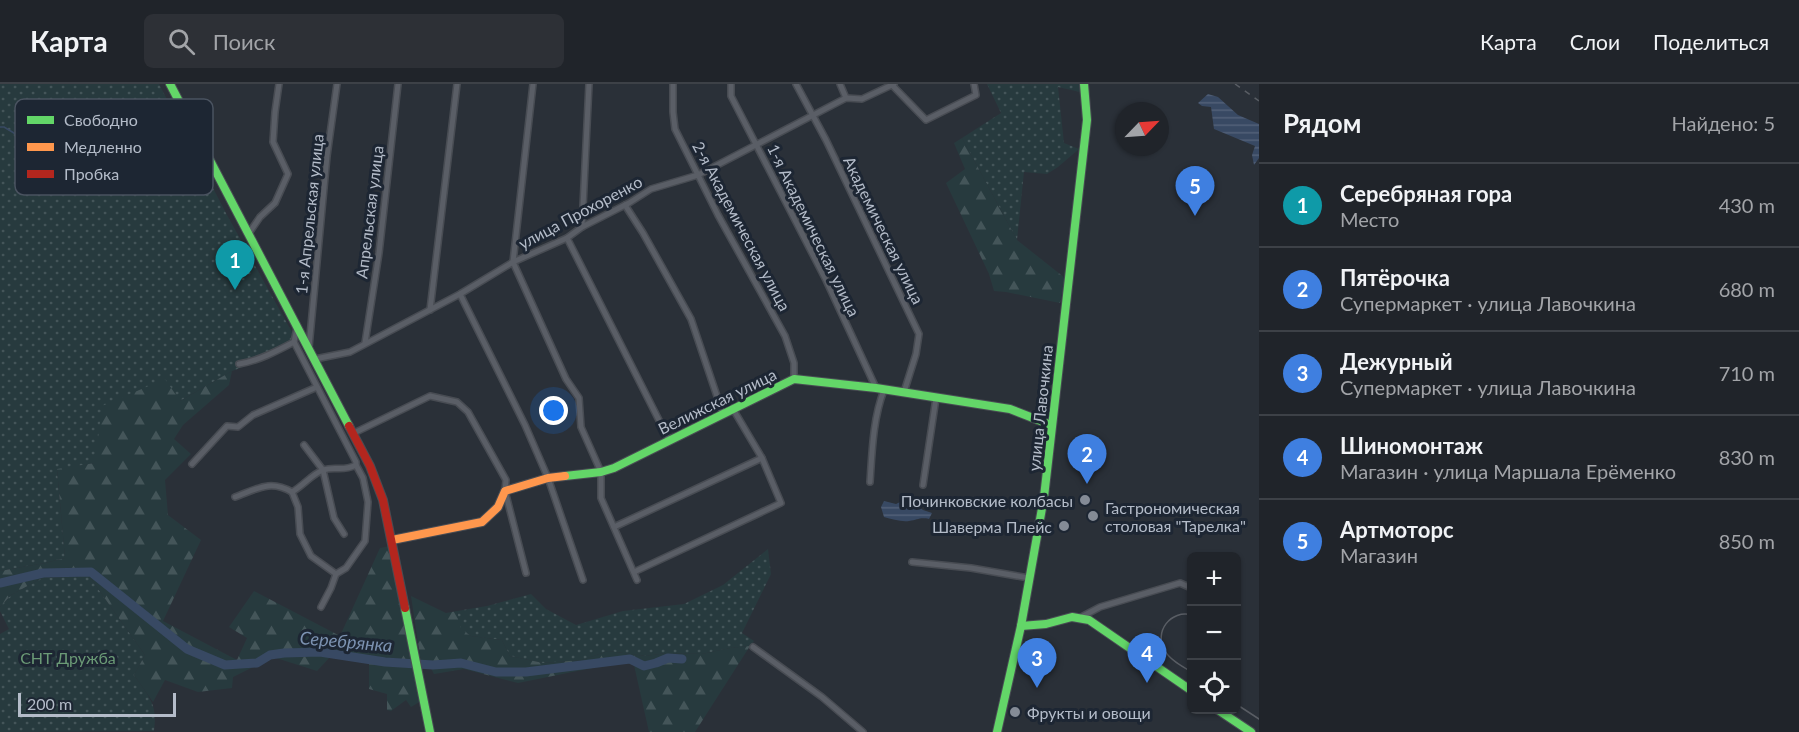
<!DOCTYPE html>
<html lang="ru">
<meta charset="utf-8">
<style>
body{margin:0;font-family:Lato,sans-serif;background:#2d3036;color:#f1f3f6}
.controls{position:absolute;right:18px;bottom:18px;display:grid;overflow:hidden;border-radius:9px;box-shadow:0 2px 4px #0004}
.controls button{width:54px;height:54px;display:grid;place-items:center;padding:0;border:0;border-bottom:2px solid #3d4147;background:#20242a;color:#f1f3f6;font:30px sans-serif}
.compass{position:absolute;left:1115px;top:18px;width:54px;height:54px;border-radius:50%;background:#20242a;box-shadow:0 2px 4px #0004;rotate:65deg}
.scale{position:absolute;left:18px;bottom:15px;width:158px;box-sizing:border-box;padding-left:6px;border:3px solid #b4bcc9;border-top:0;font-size:16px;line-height:21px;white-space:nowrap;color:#b4bcc9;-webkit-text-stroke:4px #1d2633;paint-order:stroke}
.you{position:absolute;left:554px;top:327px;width:21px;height:21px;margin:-15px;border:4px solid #fff;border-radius:50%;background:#1a73e8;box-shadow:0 0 0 9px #1a73e833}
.badge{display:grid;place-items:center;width:39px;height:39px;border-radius:50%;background:#2563eb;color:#fff;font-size:20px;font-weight:700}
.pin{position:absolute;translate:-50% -50px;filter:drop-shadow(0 2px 3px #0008)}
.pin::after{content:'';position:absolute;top:32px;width:21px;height:18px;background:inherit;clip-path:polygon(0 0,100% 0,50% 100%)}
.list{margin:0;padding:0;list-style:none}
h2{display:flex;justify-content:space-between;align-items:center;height:78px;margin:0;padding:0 24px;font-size:26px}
h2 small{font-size:20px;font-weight:400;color:#a2a4a8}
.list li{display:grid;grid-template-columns:39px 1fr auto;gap:18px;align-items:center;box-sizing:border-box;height:84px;padding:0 24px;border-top:2px solid #3d4147}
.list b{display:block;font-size:22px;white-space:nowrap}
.list p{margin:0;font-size:20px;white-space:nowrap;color:#a2a4a8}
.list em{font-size:20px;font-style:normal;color:#a2a4a8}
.icon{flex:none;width:33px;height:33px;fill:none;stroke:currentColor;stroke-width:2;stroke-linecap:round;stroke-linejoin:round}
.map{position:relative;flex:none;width:1259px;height:648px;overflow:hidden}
header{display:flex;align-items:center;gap:36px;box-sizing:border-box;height:84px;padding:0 30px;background:#20242a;border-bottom:2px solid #3d4147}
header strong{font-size:28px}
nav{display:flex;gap:33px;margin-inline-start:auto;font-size:21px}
.search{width:420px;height:54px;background:#2d3036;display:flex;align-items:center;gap:15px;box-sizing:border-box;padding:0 21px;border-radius:9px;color:#a2a4a8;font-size:22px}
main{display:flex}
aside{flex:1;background:#20242a}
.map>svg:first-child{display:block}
</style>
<header>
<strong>Карта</strong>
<div class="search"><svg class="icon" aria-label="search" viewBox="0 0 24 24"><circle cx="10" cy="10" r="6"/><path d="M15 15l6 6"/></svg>Поиск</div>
<nav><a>Карта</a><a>Слои</a><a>Поделиться</a></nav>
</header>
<main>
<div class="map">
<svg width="1259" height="648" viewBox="0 0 1259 648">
<defs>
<pattern id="grass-dots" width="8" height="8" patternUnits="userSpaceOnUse" patternTransform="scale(1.5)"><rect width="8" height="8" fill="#273a3e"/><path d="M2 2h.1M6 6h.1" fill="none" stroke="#445559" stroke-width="1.8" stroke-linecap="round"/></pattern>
<pattern id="forest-firs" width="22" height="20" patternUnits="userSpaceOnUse" patternTransform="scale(1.5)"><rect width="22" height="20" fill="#273a3e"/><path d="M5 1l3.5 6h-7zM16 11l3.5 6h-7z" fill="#445559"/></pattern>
<pattern id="water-rules" width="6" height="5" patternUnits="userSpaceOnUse" patternTransform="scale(1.5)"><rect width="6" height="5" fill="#384963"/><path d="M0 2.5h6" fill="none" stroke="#526178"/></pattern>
</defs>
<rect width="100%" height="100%" fill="#2a3038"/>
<g fill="url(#grass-dots)">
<path d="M0 0H159L227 131 298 259 262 276 232 287 180 317 95 379 57 386 65 474 45 479 0 487Z"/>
<path d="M987 0H1079L1080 8 1058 3 1064 59 1079 65 1058 83 1047 90 1024 88 1017 156 962 54 1001 29Z"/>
<path d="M768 465 771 490 742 549 754 557 750 562 730 564 702 570 666 569 646 572 608 567 582 576 543 579 510 572 502 556 471 552 460 545 457 527 487 522 531 510 546 525 576 541 623 527 684 520 723 501Z"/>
<path d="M89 492 145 571 134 591C149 613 158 620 154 647L0 648V550L9 545 0 527V523L11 511 42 494Z"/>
</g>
<g fill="url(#forest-firs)">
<path d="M962 54 1017 156 1065 194 1060 219 1006 208 994 207 989 190 946 99 965 85 954 59Z"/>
<path d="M232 287 229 301 183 341 174 355 191 370 165 396 168 431 201 456 163 537 237 576 247 554 229 543 254 507 340 552 380 464 390 462 421 617 411 623 406 616 391 627 387 626V610L369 605V579L330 573 317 587 273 573 233 593 232 604 198 608 165 596 153 618 134 591 145 571 89 492 42 494 11 511 0 523V487L45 479 65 474 57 385 95 379 102 322 165 295 180 317Z"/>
<path d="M411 512 446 529 457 527 461 545 471 552 502 556 510 572 543 579 582 576 608 567 646 572 666 569 702 570 730 564 750 562 695 648H649L634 581 622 578 518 599 464 585 434 590 431 584 422 585Z"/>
</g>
<g fill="url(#water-rules)">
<path d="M1208 10 1218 13 1238 31 1259 40V74L1254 81 1252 71 1255 62 1214 45 1211 23 1202 22 1198 19Z"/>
<path d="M884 417 896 420 902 417 908 421 915 420 923 426 932 429 929 435C919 433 918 436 909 437 901 438 892 435 884 433L881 423Z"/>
</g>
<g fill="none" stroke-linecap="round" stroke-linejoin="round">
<path stroke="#384963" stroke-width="1.5" d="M0 43H4L32 60 57 63"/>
<path stroke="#384963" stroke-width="9" d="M0 499 43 489 91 488 187 565 225 581 257 579 270 571 284 569 320 568 385 578 433 581 461 579 496 588H526L630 575 644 582 656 579 668 574 682 575"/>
<g stroke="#484c53" stroke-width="8">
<g id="street">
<path d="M533 0 513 178 566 295 579 314 581 343 601 388V414L637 496"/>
<path d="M673 0V28L675 45 718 131 785 252 794 279V295"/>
<path d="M731 0V12L826 196 876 304"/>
<path d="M796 0 826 56 919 250 916 270 904 308"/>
<path d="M840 0 846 14"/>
<path d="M892 1 926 36 976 11 974 0"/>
<path d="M625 121 643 149 691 235 723 330"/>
<path d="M582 143 589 0"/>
<path d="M249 149 260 133 275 119 288 90 273 58 275 28 279 0"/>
<path d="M567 154 669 356"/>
<path d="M460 210 525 341 548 394 583 496"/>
<path d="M430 226 457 0"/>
<path d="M365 259 379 169 398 0"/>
<path d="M309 263 327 72 337 0"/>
<path d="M315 275 350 268 460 210 513 178 567 154 582 143 629 119 651 105 698 91 846 14 862 15 894 0"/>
<path d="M239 280C258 277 277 267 294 258L297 244"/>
<path d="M354 349 430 312 457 318 468 328 506 396 505 407 526 489"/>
<path d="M304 361 323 386 334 434 344 450"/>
<path d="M192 380 227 342 238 343 253 331 317 303"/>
<path d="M870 398C872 368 873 334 884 306"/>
<path d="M923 401 936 314"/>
<path d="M292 408 298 423 300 450 311 472 336 490 346 484 365 457 368 418 363 394 356 381"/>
<path d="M235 413C257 405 270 395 292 408 303 402 312 390 323 386 336 382 342 388 356 381V378L294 258"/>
<path d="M614 443 762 374"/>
<path d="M912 478 971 484 1029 494"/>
<path d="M634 488 781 419 762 374 733 325"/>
<path d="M321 523 331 504 336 490"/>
<path d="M1083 532 1100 523 1180 499 1189 503"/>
<path d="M753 563 822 613 863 648"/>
</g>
</g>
<g stroke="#484c53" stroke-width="10">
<g id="fast">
<path d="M170 0 349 342"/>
<path d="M565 392 601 388 614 384 794 295 876 304 1010 325 1051 341"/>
<path d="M405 524 430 648"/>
<path d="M1021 542 1046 540 1072 533 1089 536 1192 607"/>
<path d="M1218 626 1251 648"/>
<path d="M997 648 1021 542 1044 413 1087 36 1084 0"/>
</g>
</g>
<g stroke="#484c53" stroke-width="10">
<path id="slow" d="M392 456 482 438 498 423 505 407 548 394 565 392"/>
</g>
<g stroke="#484c53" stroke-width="10">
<path id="jam" d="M349 342 370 382 383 416 405 524"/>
</g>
<use href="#street" stroke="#5a5e66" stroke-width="5"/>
<use href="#fast" stroke="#63d668" stroke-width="8"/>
<use href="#slow" stroke="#ff974d" stroke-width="8"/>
<use href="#jam" stroke="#b3261e" stroke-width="8"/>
<g stroke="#595d64" stroke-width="1.5">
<path d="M1192 531C1171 525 1153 548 1165 567 1170 576 1183 583 1192 588"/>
<path d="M1236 620 1259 635"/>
</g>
<path stroke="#595d64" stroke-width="1.5" stroke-dasharray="6 6" stroke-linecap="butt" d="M1235 0 1259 17"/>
</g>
<g fill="#848b96" stroke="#1d2633" stroke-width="2">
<circle cx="1085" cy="416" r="6"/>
<circle cx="1093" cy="432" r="6"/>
<circle cx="1064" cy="442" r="6"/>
<circle cx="1015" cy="628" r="6"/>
</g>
<g text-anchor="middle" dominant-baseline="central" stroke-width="6" stroke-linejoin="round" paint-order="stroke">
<g font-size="16" fill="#b4bcc9" stroke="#1d2633">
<text transform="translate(369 128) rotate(-83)">Апрельская улица</text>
<text transform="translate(580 128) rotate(-28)">улица Прохоренко</text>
<text transform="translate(309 130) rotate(-84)">1-я Апрельская улица</text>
<text transform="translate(742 142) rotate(62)">2-я Академическая улица</text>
<text transform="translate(814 146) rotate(64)">1-я Академическая улица</text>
<text transform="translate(884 146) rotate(64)">Академическая улица</text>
<text transform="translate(717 317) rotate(-26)">Велижская улица</text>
<text transform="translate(1040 324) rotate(-84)">улица Лавочкина</text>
</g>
<g font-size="16" fill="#b4bcc9" stroke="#1d2633" text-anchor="end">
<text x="1073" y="416">Починковские колбасы</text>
<text x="1105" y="423" text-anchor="start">Гастрономическая<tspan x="1105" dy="18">столовая "Тарелка"</tspan></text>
<text x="1052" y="442">Шаверма Плейс</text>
<text x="1027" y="628" text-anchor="start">Фрукты и овощи</text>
</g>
<g font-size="16" fill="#6b9a76" stroke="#1d2633">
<text x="68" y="573">СНТ Дружба</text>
</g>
<g font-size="18" font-style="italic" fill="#7c92b1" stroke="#1d2633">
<text transform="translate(346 557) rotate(5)">Серебрянка</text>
</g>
</g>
<rect x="15" y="15" width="198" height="96" rx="9" fill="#1d2633" stroke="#4a5360" stroke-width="1.5"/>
<rect x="27" y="32" width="27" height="8" fill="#63d668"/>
<rect x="27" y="59" width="27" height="8" fill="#ff974d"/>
<rect x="27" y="86" width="27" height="8" fill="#b3261e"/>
<g font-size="16" fill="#b4bcc9">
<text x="64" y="42">Свободно</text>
<text x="64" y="69">Медленно</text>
<text x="64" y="96">Пробка</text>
</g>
</svg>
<div class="controls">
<button>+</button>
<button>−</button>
<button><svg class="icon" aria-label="locate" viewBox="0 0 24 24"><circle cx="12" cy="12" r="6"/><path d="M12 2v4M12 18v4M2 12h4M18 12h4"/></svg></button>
</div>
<svg class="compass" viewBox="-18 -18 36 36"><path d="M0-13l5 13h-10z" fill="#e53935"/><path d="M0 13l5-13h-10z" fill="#a2a4a8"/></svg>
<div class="scale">200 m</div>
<div class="you"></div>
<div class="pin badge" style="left:235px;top:206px;background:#0f9aa8">1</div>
<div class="pin badge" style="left:1087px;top:400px;background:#3f7fe0">2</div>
<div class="pin badge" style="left:1037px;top:604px;background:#3f7fe0">3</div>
<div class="pin badge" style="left:1147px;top:599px;background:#3f7fe0">4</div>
<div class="pin badge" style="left:1195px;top:132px;background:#3f7fe0">5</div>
</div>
<aside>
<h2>Рядом<small>Найдено: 5</small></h2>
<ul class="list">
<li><span class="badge" style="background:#0f9aa8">1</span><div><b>Серебряная гора</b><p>Место</p></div><em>430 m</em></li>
<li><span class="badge" style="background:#3f7fe0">2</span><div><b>Пятёрочка</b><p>Супермаркет · улица Лавочкина</p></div><em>680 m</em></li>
<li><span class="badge" style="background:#3f7fe0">3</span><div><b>Дежурный</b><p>Супермаркет · улица Лавочкина</p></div><em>710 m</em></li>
<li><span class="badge" style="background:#3f7fe0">4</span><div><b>Шиномонтаж</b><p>Магазин · улица Маршала Ерёменко</p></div><em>830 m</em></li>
<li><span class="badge" style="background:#3f7fe0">5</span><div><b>Артмоторс</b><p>Магазин</p></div><em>850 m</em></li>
</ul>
</aside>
</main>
